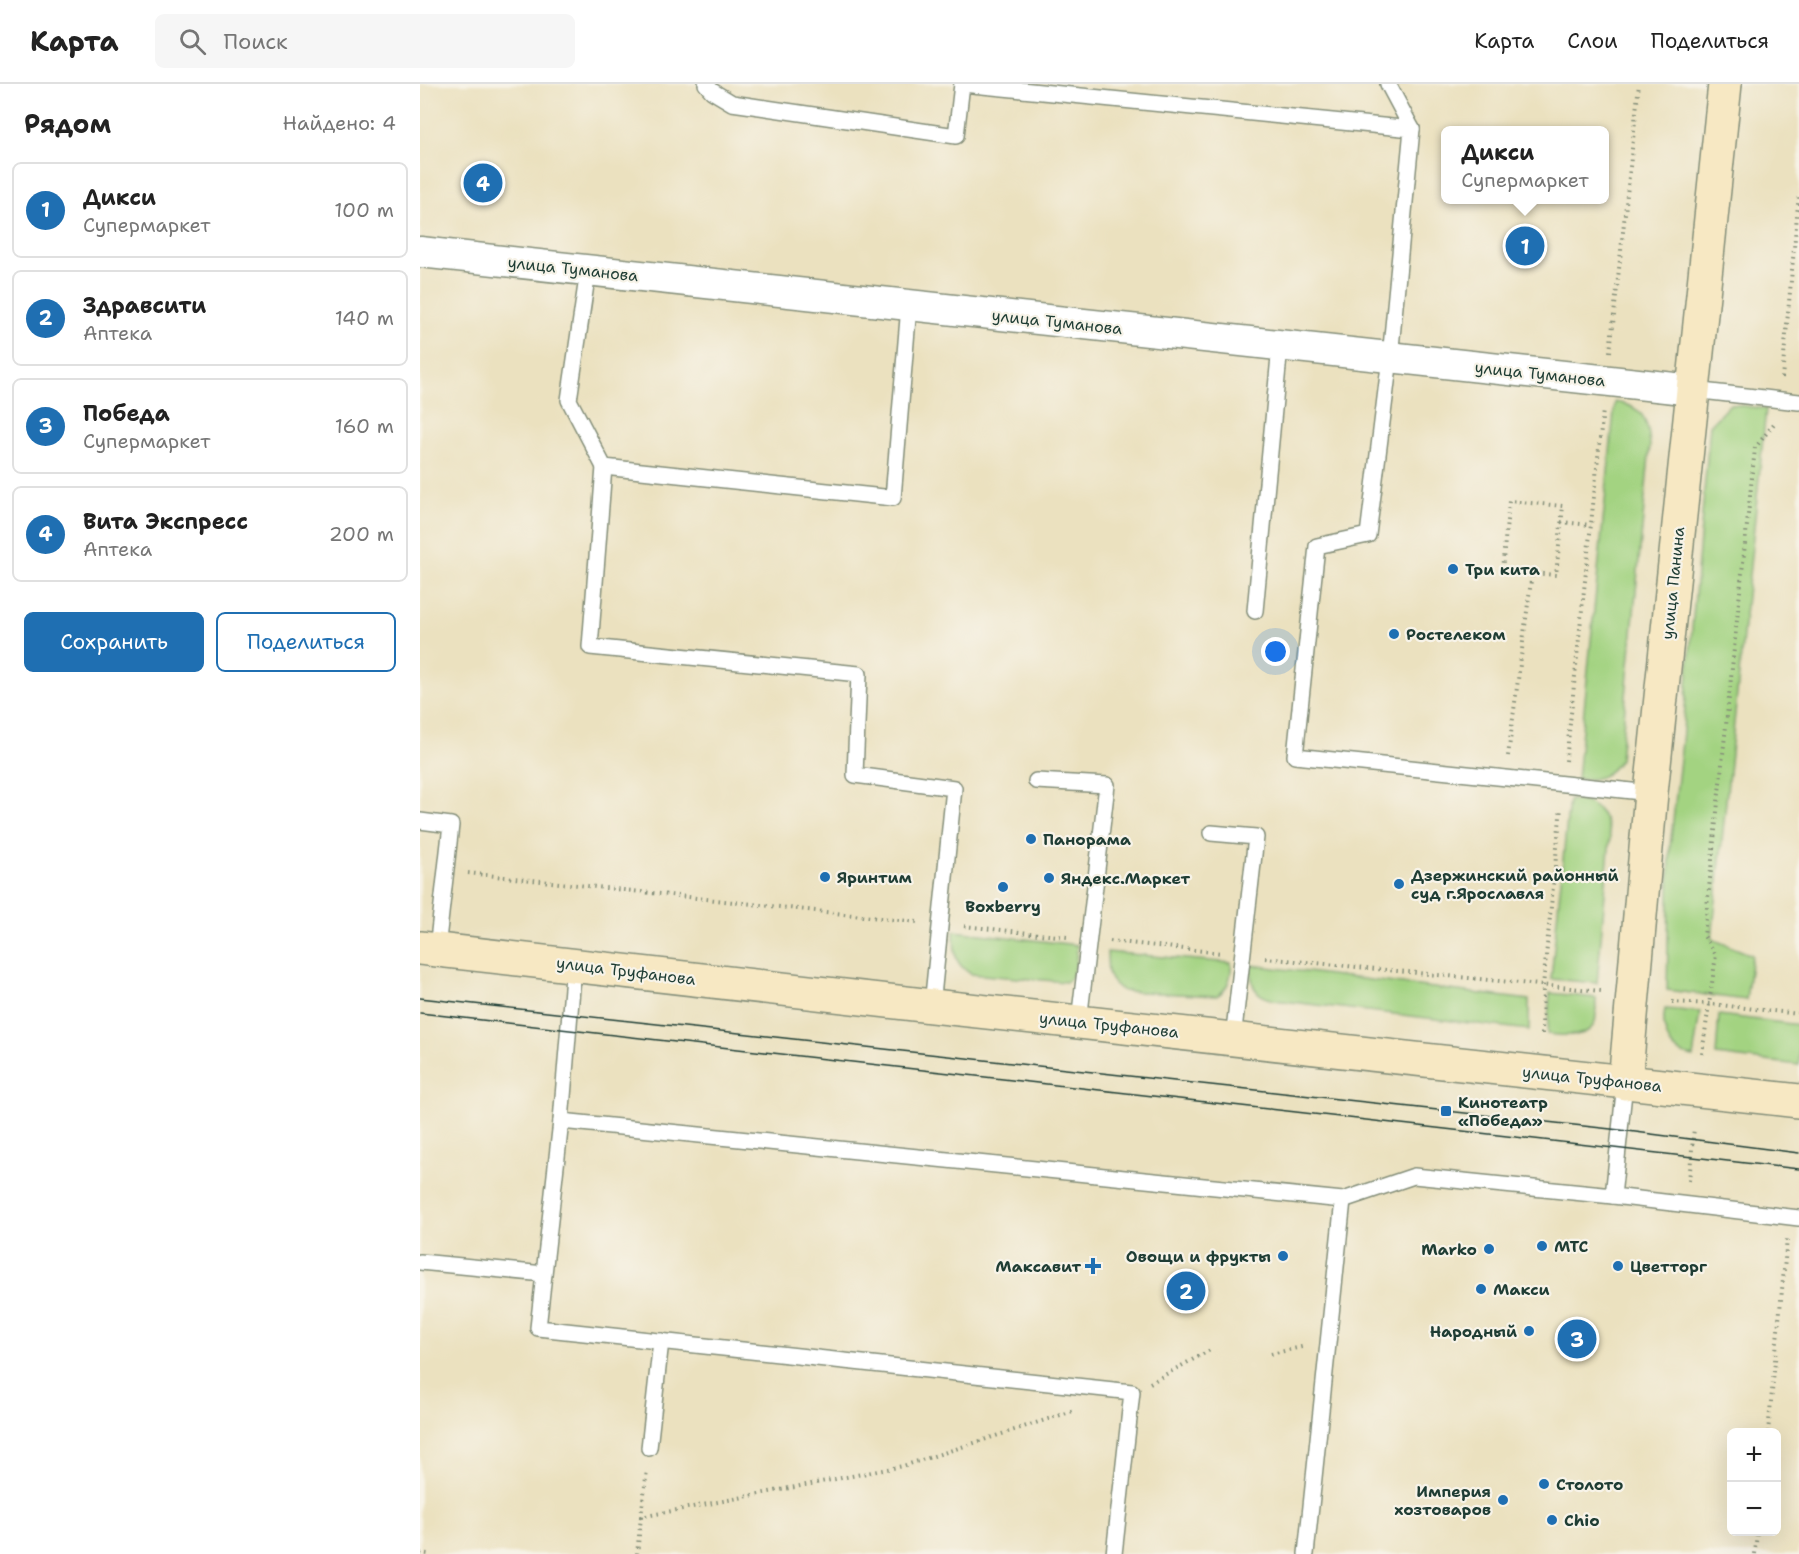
<!DOCTYPE html>
<html lang="ru">
<meta charset="utf-8">
<style>
body{margin:0;font-family:"Shantell Sans",sans-serif;background:#f6f6f6;color:#222}
.controls{position:absolute;right:18px;bottom:18px;display:grid;overflow:hidden;border-radius:9px;box-shadow:0 6px 24px #0002}
.controls button{width:54px;height:54px;display:grid;place-items:center;padding:0;border:0;border-bottom:2px solid #e0e0e0;background:#fff;color:#222;font:30px sans-serif}
.you{position:absolute;left:856px;top:568px;width:21px;height:21px;margin:-15px;border:4px solid #fff;border-radius:50%;background:#1a73e8;box-shadow:0 0 0 9px #1a73e833}
.badge{display:grid;place-items:center;width:39px;height:39px;border-radius:50%;background:#1f6fb2;color:#fff;font-size:20px;font-weight:700}
.pin{position:absolute;translate:-50% -50%;border:3px solid #fff;box-shadow:0 2px 6px #0006}
.popup{position:absolute;left:1021px;top:42px;width:168px;height:78px;box-sizing:border-box;display:grid;place-content:center;border-radius:9px;background:#fff;filter:drop-shadow(0 2px 4px #0005);font-size:20px;white-space:nowrap;color:#767676}
.popup b{font-size:22px;color:#222}
.popup::after{content:'';position:absolute;left:50%;top:100%;margin-left:-12px;border:12px solid transparent;border-top-color:#fff}
.list{margin:0;padding:0;list-style:none}
h2{display:flex;justify-content:space-between;align-items:center;height:78px;margin:0;padding:0 24px;font-size:26px}
h2 small{font-size:20px;font-weight:400;color:#767676}
.list li{display:grid;grid-template-columns:39px 1fr auto;gap:18px;align-items:center;box-sizing:border-box;height:96px;margin:0 12px 12px;padding:0 12px;border:2px solid #e0e0e0;border-radius:9px}
.list b{display:block;font-size:22px;white-space:nowrap}
.list p{margin:0;font-size:20px;white-space:nowrap;color:#767676}
.list em{font-size:20px;font-style:normal;color:#767676}
.actions{display:flex;gap:12px;padding:18px 24px}
.actions a{flex:1;padding:14px 0;border:2px solid #1f6fb2;border-radius:9px;text-align:center;font-size:21px;color:#1f6fb2}
.actions .main{background:#1f6fb2;color:#fff}
.icon{flex:none;width:33px;height:33px;fill:none;stroke:currentColor;stroke-width:2;stroke-linecap:round;stroke-linejoin:round}
.map{position:relative;flex:none;width:1379px;height:1470px;overflow:hidden}
header{display:flex;align-items:center;gap:36px;box-sizing:border-box;height:84px;padding:0 30px;background:#fff;border-bottom:2px solid #e0e0e0}
header strong{font-size:28px}
nav{display:flex;gap:33px;margin-inline-start:auto;font-size:21px}
.search{width:420px;height:54px;background:#f6f6f6;display:flex;align-items:center;gap:15px;box-sizing:border-box;padding:0 21px;border-radius:9px;color:#767676;font-size:22px}
main{display:flex}
aside{flex:1;background:#fff}
.map>svg:first-child{display:block}
</style>
<header>
<strong>Карта</strong>
<div class="search"><svg class="icon" aria-label="search" viewBox="0 0 24 24"><circle cx="10" cy="10" r="6"/><path d="M15 15l6 6"/></svg>Поиск</div>
<nav><a>Карта</a><a>Слои</a><a>Поделиться</a></nav>
</header>
<main>
<aside>
<h2>Рядом<small>Найдено: 4</small></h2>
<ul class="list">
<li><span class="badge">1</span><div><b>Дикси</b><p>Супермаркет</p></div><em>100 m</em></li>
<li><span class="badge">2</span><div><b>Здравсити</b><p>Аптека</p></div><em>140 m</em></li>
<li><span class="badge">3</span><div><b>Победа</b><p>Супермаркет</p></div><em>160 m</em></li>
<li><span class="badge">4</span><div><b>Вита Экспресс</b><p>Аптека</p></div><em>200 m</em></li>
</ul>
<div class="actions"><a class="main">Сохранить</a><a>Поделиться</a></div>
</aside>
<div class="map">
<svg width="1379" height="1470" viewBox="0 0 1379 1470">
<rect width="100%" height="100%" fill="#f7f3e8"/>
<filter id="ink" filterUnits="userSpaceOnUse"><feTurbulence type="fractalNoise" baseFrequency=".0167" numOctaves="2"/><feDisplacementMap in="SourceGraphic" scale="12" xChannelSelector="R" yChannelSelector="G"/><feConvolveMatrix kernelMatrix="1 2 1 2 8 2 1 2 1" color-interpolation-filters="sRGB"/></filter>
<filter id="wash" filterUnits="userSpaceOnUse"><feTurbulence type="fractalNoise" baseFrequency=".008" numOctaves="4" result="noise"/><feDisplacementMap in="SourceGraphic" scale="24" xChannelSelector="R" yChannelSelector="G"/><feGaussianBlur stdDeviation="1.35" result="paint"/><feColorMatrix in="noise" values="0 0 0 0 0 0 0 0 0 0 0 0 0 0 0 0 0 1.4 0 .05"/><feComposite in="paint" operator="in"/></filter>
<g filter="url(#wash)">
<rect width="100%" height="100%" fill="#ebe1bf"/>
<g fill="#a3d381" stroke="#61885a" stroke-width="1.5">
<path d="M1195 318C1222 322 1228 334 1230 361L1200 675C1190 692 1176 697 1157 695Z"/>
<path d="M1310 320 1346 325 1292 855 1332 871 1326 916 1247 906 1250 763 1262 658 1290 341Z"/>
<path d="M1149 716C1175 716 1186 728 1190 753L1177 899 1131 895Z"/>
<path d="M534 847 657 861C656 874 658 890 646 898L551 890C532 878 535 868 534 847Z"/>
<path d="M687 868 811 879C812 891 808 907 796 912L703 907C685 895 688 888 687 868Z"/>
<path d="M831 881 1109 916V946L854 916C833 911 831 901 831 881Z"/>
<path d="M1130 909 1176 914C1175 921 1177 931 1175 938 1169 956 1141 951 1127 950Z"/>
<path d="M1245 925 1280 928 1273 973C1269 972 1263 971 1259 968 1245 960 1242 939 1245 925Z"/>
<path d="M1299 931 1379 941V981L1296 971Z"/>
</g>
</g>
<g filter="url(#ink)">
<g fill="none" stroke-linecap="round" stroke-linejoin="round">
<g stroke="#858f7a" stroke-width="18">
<g id="lane">
<path d="M286 0 292 7 312 19 536 52 542 0"/>
<path d="M542 0 992 45 970 274 948 451 897 462 875 672 1231 709"/>
<path d="M968 0 992 45"/>
<path d="M168 187 149 316 184 383 473 414 489 222"/>
<path d="M1273 306 1379 318"/>
<path d="M184 383 170 563 439 590 435 691 534 704 512 922"/>
<path d="M835 527 860 262"/>
<path d="M616 697 687 701 659 937"/>
<path d="M0 737 31 741 17 865"/>
<path d="M791 749 836 753 813 955"/>
<path d="M154 880 141 1037 923 1116 886 1470"/>
<path d="M1205 999 1193 1112 1379 1134"/>
<path d="M141 1037 118 1244 712 1308 694 1470"/>
<path d="M923 1116 994 1092 1193 1112"/>
<path d="M0 1178 124 1190"/>
<path d="M229 1364 241 1257"/>
</g>
</g>
<g stroke="#858f7a" stroke-width="33">
<path id="street" d="M0 168 1273 306"/>
</g>
<g stroke="#858f7a" stroke-width="36">
<g id="secondary">
<path d="M0 864 512 922 1379 1017"/>
<path d="M1205 999 1231 709 1305 0"/>
</g>
</g>
<g stroke="#858f7a" stroke-width="4" stroke-dasharray="1.5 4.5" stroke-linecap="butt">
<path d="M1190 268 1219 0"/>
<path d="M1362 294 1379 110"/>
<path d="M1141 438 1171 441"/>
<path d="M1088 672 1112 489 1082 486 1089 417 1143 422 1136 491 1112 489"/>
<path d="M1146 677 1183 326"/>
<path d="M48 789 497 838"/>
<path d="M544 842 647 853"/>
<path d="M690 857 802 869"/>
<path d="M845 874 1181 907"/>
<path d="M1252 918 1291 920 1379 930"/>
<path d="M1122 950 1123 902 1141 723"/>
<path d="M1282 970 1296 871 1284 852 1335 364 1356 337"/>
<path d="M1269 1097 1274 1044"/>
<path d="M851 1270 886 1262"/>
<path d="M730 1299 792 1265"/>
<path d="M1348 1348 1367 1155"/>
<path d="M221 1433 227 1386"/>
<path d="M0 1469 8 1470"/>
<path d="M217 1470 221 1433 483 1382 656 1326"/>
<path d="M1335 1470 1337 1448"/>
</g>
<use href="#lane" stroke="#fff" stroke-width="15"/>
<use href="#street" stroke="#fff" stroke-width="30"/>
<use href="#secondary" stroke="#f7e8c3" stroke-width="33"/>
<g stroke="#1f3d34" stroke-width="1.5">
<path d="M0 914 1200 1046 1379 1069"/>
<path d="M0 929 1379 1085"/>
</g>
</g>
</g>
<g fill="#1f6fb2" stroke="#f7f3e8" stroke-width="2">
<circle cx="1033" cy="485" r="6"/>
<circle cx="974" cy="550" r="6"/>
<circle cx="611" cy="755" r="6"/>
<circle cx="405" cy="793" r="6"/>
<circle cx="629" cy="794" r="6"/>
<circle cx="979" cy="800" r="6"/>
<circle cx="583" cy="803" r="6"/>
<rect x="1020" y="1021" width="12" height="12" rx="3"/>
<circle cx="1122" cy="1162" r="6"/>
<circle cx="1069" cy="1165" r="6"/>
<circle cx="863" cy="1172" r="6"/>
<path d="M670 1173h6v6h6v6h-6v6h-6v-6h-6v-6h6z"/>
<circle cx="1198" cy="1182" r="6"/>
<circle cx="1061" cy="1205" r="6"/>
<circle cx="1109" cy="1247" r="6"/>
<circle cx="1124" cy="1400" r="6"/>
<circle cx="1083" cy="1416" r="6"/>
<circle cx="1132" cy="1436" r="6"/>
</g>
<g text-anchor="middle" dominant-baseline="central" stroke-width="4.5" stroke-linejoin="round" paint-order="stroke">
<g font-size="16" fill="#1f3d34" stroke="#f7f3e8">
<text transform="translate(153 185) rotate(6)">улица Туманова</text>
<text transform="translate(637 238) rotate(6)">улица Туманова</text>
<text transform="translate(1120 290) rotate(6)">улица Туманова</text>
<text transform="translate(1253 499) rotate(-84)">улица Панина</text>
<text transform="translate(206 887) rotate(7)">улица Труфанова</text>
<text transform="translate(689 941) rotate(6)">улица Труфанова</text>
<text transform="translate(1172 995) rotate(6)">улица Труфанова</text>
</g>
<g font-size="16" font-weight="bold" fill="#1f3d34" stroke="#f7f3e8" text-anchor="start">
<text x="1045" y="485">Три кита</text>
<text x="986" y="550">Ростелеком</text>
<text x="623" y="755">Панорама</text>
<text x="991" y="791">Дзержинский районный<tspan x="991" dy="18">суд г.Ярославля</tspan></text>
<text x="417" y="793">Яринтим</text>
<text x="641" y="794">Яндекс.Маркет</text>
<text x="583" y="822" text-anchor="middle">Boxberry</text>
<text x="1038" y="1018">Кинотеатр<tspan x="1038" dy="18">«Победа»</tspan></text>
<text x="1134" y="1162">МТС</text>
<text x="1057" y="1165" text-anchor="end">Marko</text>
<text x="851" y="1172" text-anchor="end">Овощи и фрукты</text>
<text x="661" y="1182" text-anchor="end">Максавит</text>
<text x="1210" y="1182">Цветторг</text>
<text x="1073" y="1205">Макси</text>
<text x="1097" y="1247" text-anchor="end">Народный</text>
<text x="1136" y="1400">Столото</text>
<text x="1071" y="1407" text-anchor="end">Империя<tspan x="1071" dy="18">хозтоваров</tspan></text>
<text x="1144" y="1436">Chio</text>
</g>
</g>
</svg>
<div class="controls">
<button>+</button>
<button>−</button>
</div>
<div class="you"></div>
<div class="pin badge" style="left:1105px;top:162px">1</div>
<div class="popup"><b>Дикси</b>Супермаркет</div>
<div class="pin badge" style="left:766px;top:1207px">2</div>
<div class="pin badge" style="left:1157px;top:1255px">3</div>
<div class="pin badge" style="left:63px;top:99px">4</div>
</div>
</main>
